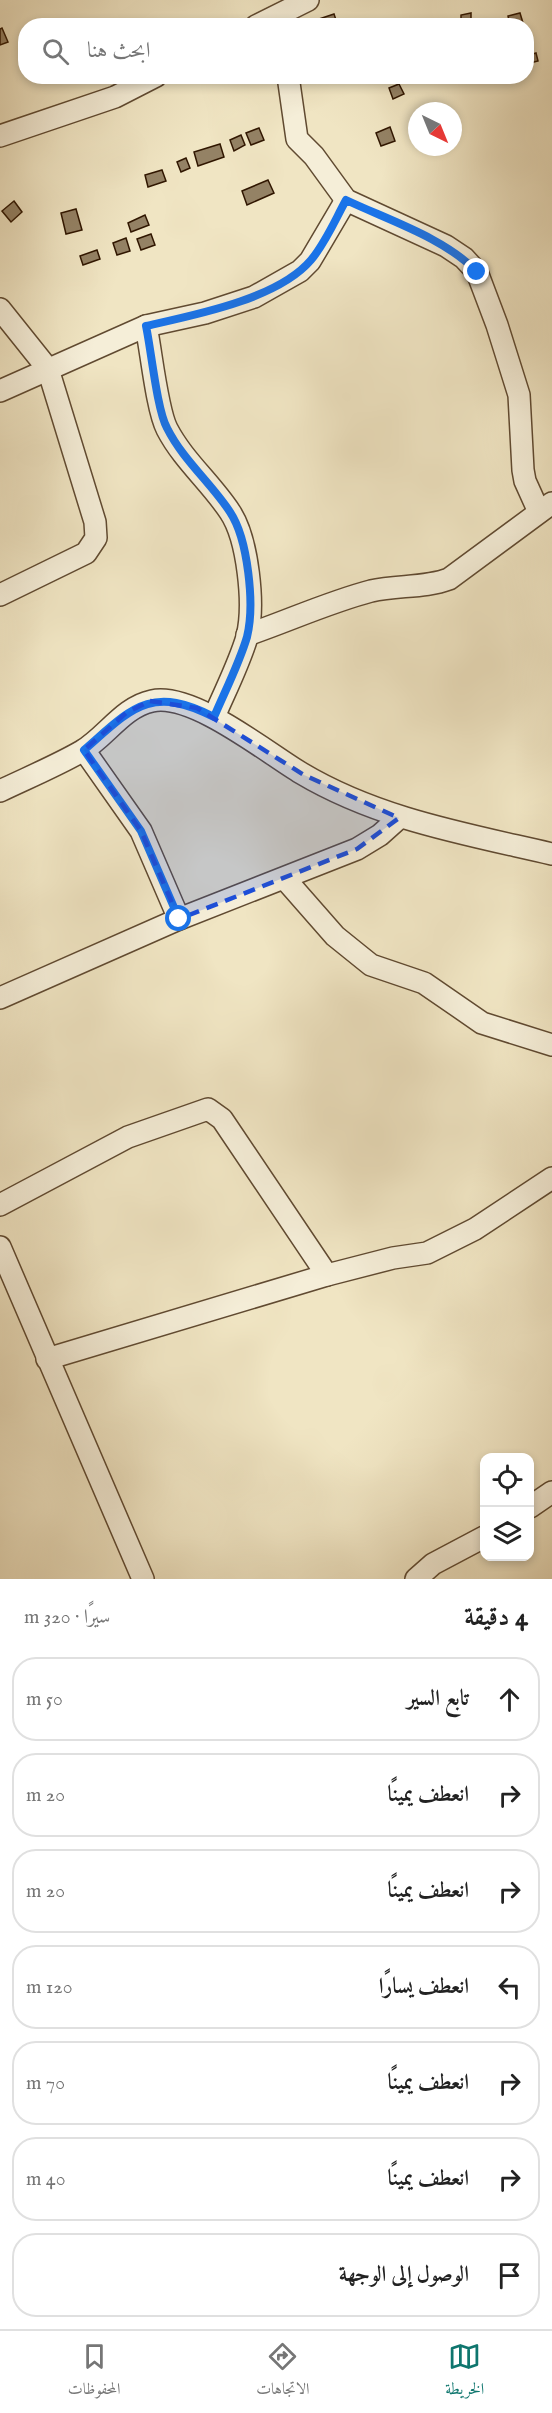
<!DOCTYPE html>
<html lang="ar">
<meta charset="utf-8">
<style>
body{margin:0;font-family:"IM FELL English",Amiri,serif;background:#f6f6f6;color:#222;direction:rtl}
.controls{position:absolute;right:18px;bottom:18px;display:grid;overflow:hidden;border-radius:12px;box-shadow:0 3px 9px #0003}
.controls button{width:54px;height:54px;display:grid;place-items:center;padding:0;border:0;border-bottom:2px solid #e0e0e0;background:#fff;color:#222;font:30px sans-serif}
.compass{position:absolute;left:408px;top:102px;width:54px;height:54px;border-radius:50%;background:#fff;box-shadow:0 3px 9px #0003;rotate:137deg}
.stop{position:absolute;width:18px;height:18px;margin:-14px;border:4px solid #1a73e8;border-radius:50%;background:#fff}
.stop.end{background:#1a73e8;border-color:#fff;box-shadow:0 2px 6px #0008}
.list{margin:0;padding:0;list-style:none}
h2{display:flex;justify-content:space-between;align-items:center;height:78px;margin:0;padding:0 24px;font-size:26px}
h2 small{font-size:20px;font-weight:400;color:#767676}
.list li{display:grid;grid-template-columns:39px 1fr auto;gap:18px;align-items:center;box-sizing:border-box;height:84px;margin:0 12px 12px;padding:0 12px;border:2px solid #e0e0e0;border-radius:24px}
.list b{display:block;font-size:22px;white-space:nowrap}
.list em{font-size:20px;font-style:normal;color:#767676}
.icon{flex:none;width:33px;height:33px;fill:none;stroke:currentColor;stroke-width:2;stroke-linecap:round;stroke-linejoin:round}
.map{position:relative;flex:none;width:552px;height:1579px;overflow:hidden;direction:ltr}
.search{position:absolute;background:#fff;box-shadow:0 3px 9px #0003;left:18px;right:18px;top:18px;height:66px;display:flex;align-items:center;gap:15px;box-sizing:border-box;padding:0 21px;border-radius:24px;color:#767676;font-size:22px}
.sheet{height:750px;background:#fff}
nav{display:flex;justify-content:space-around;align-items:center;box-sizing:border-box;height:84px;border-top:2px solid #e0e0e0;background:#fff;font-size:16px;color:#767676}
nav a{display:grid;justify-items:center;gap:3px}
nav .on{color:#0f766e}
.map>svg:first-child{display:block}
</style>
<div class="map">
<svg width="552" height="1579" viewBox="0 0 552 1579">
<rect width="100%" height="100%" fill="#f0e5c3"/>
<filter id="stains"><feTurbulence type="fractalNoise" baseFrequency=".00333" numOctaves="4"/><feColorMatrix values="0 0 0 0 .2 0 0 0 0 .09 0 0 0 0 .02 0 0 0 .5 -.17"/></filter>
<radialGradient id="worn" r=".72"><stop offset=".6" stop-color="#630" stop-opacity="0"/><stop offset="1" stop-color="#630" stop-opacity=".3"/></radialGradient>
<g fill="#948265" stroke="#301600" stroke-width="1.5">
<path d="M471 13V25L461 26V15Z"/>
<path d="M520 13 523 23 510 25 508 16Z"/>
<path d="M334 14 338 26H321L319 19Z"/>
<path d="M2 28 8 42 0 45V29Z"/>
<path d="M536 53 538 61 526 64V56Z"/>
<path d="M384 76H400L401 78 387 83Z"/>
<path d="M399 84 404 94 393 99 389 88Z"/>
<path d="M390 127 395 141 381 146 376 133Z"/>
<path d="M259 128 264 140 251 145 246 133Z"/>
<path d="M241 135 245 145 234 151 230 140Z"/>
<path d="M220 144 224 157 198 166 194 152Z"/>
<path d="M186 158 190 168 181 172 177 162Z"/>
<path d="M162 170 166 181 148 187 145 175Z"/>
<path d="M268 180 274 193 247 205 242 191Z"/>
<path d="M14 201 22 212 11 222 2 211Z"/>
<path d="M76 209 82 230 66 234 61 213Z"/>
<path d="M145 215 149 225 131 232 128 223Z"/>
<path d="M151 234 155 245 141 250 137 239Z"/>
<path d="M126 238 130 251 117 255 113 243Z"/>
<path d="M97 250 100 259 83 265 80 256Z"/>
</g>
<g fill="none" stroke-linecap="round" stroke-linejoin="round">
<g stroke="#604a31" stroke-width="24">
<g id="minor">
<path d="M256 26 308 0"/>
<path d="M288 76 297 139 314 156 346 200 446 246 464 258 477 272 497 325 519 395 523 470 525 481 539 512"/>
<path d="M0 136 115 97 156 76"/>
<path d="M0 309 48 369 95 522 96 538 86 553 0 595"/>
<path d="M146 326C151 350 157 410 167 429 183 460 211 483 230 512 248 539 255 605 247 637 239 664 225 691 214 717"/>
<path d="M0 391 146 326 205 313 254 297 300 271 310 261 346 200"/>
<path d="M247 635C288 621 329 602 371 591 397 585 425 588 449 579L552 503"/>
<path d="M84 750 141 831 179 919"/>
<path d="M0 791C27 778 56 766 82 751 106 737 123 707 152 701 192 692 266 752 301 773 378 819 466 834 552 854"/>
<path d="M285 879 335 936 371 965 424 983 482 1023 552 1045"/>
<path d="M0 998 179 919 357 849 380 835 399 818"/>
<path d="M0 1205 128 1137 208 1109 222 1119 327 1275"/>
<path d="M0 1247 143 1579"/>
<path d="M47 1359 327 1275 393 1258 427 1253 475 1229 552 1178"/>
<path d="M530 1507 552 1492"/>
<path d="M416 1579 433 1564 484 1537"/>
</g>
</g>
<use href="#minor" stroke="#f5eed8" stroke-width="21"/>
</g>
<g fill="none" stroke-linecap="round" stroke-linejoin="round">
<path stroke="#1a73e8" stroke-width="8" d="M179 919 141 831 84 750C131 709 150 684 214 717 225 691 239 664 247 637 255 605 248 539 230 512 211 483 183 460 167 428 157 410 151 349 146 326 195 315 278 299 311 260 326 242 335 220 346 200 388 220 445 238 477 272"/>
</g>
<path fill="#1d4ed8" fill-opacity="0.2" stroke="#1d4ed8" stroke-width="4.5" stroke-dasharray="12 8" stroke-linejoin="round" d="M150 701 197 708 304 775 399 818 357 849 179 919 141 831 84 750 126 713Z"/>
<rect width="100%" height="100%" filter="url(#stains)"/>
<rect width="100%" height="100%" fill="url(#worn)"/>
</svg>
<div class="controls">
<button><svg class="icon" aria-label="locate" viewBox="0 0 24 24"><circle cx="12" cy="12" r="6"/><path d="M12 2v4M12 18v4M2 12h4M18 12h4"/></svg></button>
<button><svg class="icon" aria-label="layers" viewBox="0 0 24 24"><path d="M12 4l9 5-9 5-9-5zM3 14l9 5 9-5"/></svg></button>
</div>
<svg class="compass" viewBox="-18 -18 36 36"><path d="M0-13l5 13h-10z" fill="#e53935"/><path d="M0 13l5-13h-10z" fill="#767676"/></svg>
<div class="stop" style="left:179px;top:919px"></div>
<div class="stop end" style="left:477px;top:272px"></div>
<div class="search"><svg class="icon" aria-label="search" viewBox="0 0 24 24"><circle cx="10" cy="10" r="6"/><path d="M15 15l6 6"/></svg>ابحث هنا</div>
</div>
<section class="sheet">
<h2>4 دقيقة<small>سيرًا · 320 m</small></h2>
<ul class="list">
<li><svg class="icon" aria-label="ahead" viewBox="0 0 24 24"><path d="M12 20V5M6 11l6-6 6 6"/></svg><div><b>تابع السير</b></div><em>50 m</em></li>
<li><svg class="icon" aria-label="right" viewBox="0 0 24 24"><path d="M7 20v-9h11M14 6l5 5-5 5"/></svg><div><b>انعطف يمينًا</b></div><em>20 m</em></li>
<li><svg class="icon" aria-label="right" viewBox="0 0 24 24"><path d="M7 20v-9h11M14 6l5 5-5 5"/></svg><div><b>انعطف يمينًا</b></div><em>20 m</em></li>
<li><svg class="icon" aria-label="left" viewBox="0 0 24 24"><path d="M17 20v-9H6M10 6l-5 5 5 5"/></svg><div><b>انعطف يسارًا</b></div><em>120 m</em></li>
<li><svg class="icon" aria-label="right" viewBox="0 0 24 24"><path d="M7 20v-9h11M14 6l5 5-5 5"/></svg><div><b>انعطف يمينًا</b></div><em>70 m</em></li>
<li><svg class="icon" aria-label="right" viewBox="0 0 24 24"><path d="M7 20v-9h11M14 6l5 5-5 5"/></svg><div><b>انعطف يمينًا</b></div><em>40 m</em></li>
<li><svg class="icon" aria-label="arrive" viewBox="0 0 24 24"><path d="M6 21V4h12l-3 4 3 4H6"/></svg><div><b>الوصول إلى الوجهة</b></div></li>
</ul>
</section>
<nav>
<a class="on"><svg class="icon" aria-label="map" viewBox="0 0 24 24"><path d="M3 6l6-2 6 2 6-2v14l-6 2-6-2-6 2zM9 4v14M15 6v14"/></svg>الخريطة</a>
<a><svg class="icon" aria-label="directions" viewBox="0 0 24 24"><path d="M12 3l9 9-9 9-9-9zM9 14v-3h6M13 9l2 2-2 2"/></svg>الاتجاهات</a>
<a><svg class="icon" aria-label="saved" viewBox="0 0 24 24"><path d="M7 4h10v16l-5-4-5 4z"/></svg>المحفوظات</a>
</nav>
